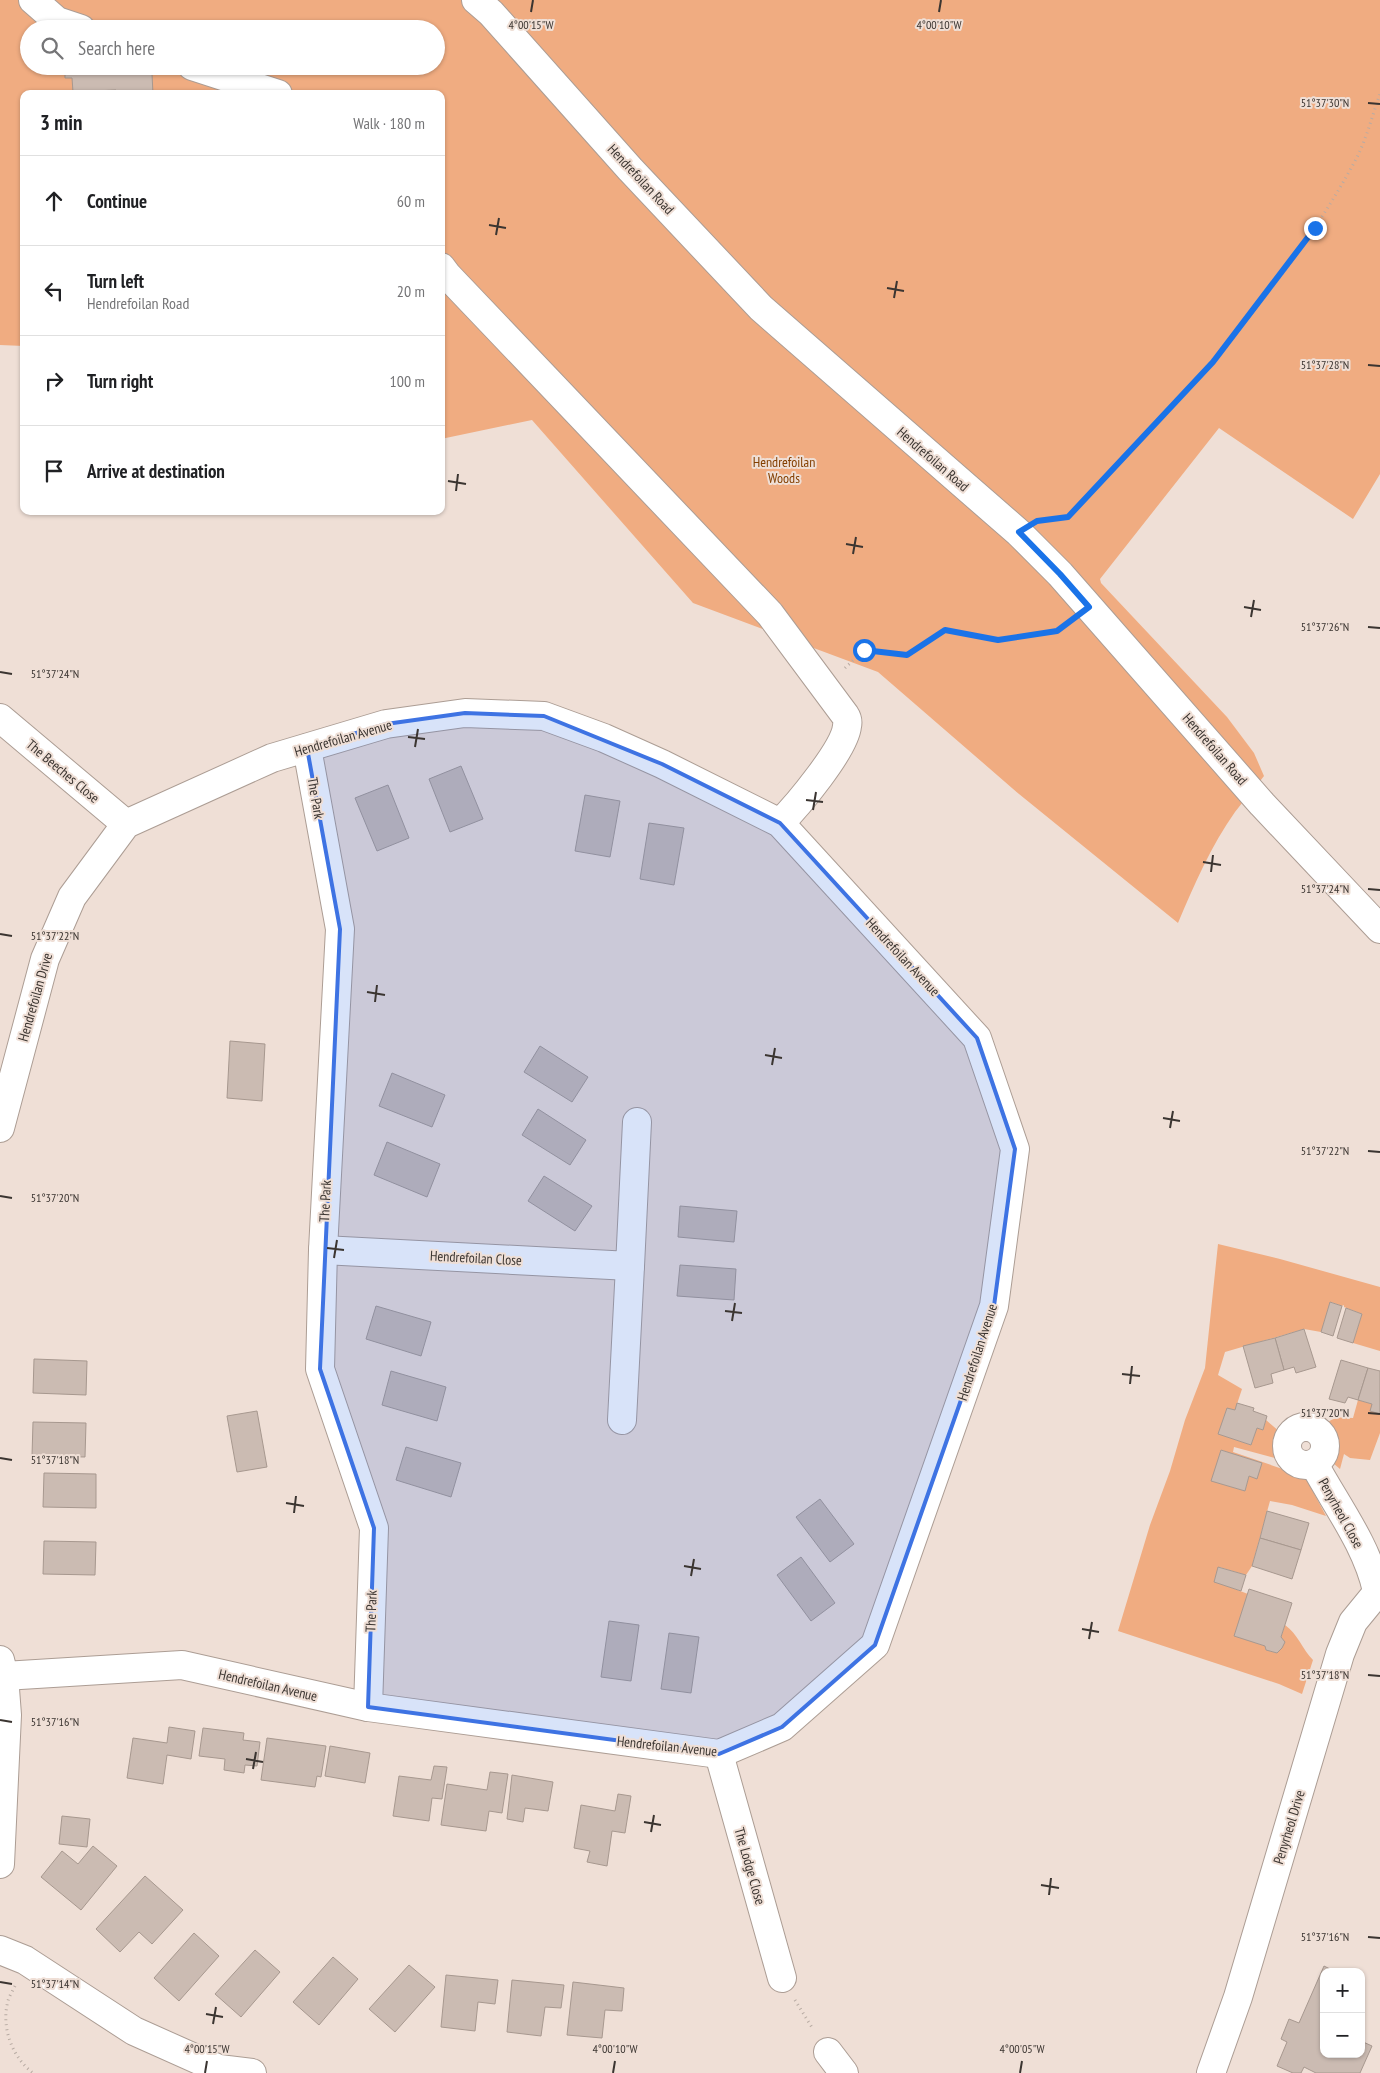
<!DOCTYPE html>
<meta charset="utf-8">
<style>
body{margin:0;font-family:"PT Sans Narrow",sans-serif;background:#f6f6f6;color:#202124}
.controls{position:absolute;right:15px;bottom:15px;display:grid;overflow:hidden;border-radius:10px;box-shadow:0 1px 4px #0004}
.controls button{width:45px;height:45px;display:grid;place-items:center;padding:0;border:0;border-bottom:1px solid #e0e0e0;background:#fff;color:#202124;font:25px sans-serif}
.stop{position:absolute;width:15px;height:15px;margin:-11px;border:4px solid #1a73e8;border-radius:50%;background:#fff}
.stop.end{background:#1a73e8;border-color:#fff;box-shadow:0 1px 5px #0008}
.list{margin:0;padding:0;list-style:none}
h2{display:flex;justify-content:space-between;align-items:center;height:65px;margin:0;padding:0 20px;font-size:21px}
h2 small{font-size:16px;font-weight:400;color:#757577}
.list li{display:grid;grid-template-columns:32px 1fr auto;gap:15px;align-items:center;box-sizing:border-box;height:90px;padding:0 20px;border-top:1px solid #e0e0e0}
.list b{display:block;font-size:19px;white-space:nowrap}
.list p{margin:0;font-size:16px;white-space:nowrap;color:#757577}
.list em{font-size:16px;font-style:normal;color:#757577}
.icon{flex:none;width:28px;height:28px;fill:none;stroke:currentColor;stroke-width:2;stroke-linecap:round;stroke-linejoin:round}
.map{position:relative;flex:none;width:1380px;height:2073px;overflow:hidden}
.search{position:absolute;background:#fff;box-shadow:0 1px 4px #0004;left:20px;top:20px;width:425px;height:55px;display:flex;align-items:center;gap:12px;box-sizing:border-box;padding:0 18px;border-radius:28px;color:#757577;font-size:19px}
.panel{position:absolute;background:#fff;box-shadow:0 1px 4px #0004;left:20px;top:90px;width:425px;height:425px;border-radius:10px}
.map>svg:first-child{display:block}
</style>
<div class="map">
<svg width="1380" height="2073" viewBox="0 0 1380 2073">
<rect width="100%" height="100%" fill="#efdfd6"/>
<g fill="#f0ac81" fill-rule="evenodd">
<path d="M0 0H1380V474L1353 519 1219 428 1100 579 1101 583 1227 717 1254 753 1264 776C1255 788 1244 800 1235 812 1211 846 1194 885 1178 923L1019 794 878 672 693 603 532 420 441 439V94H24V346L0 345ZM29 29H436V66H29Z"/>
<path d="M1218 1244 1280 1259 1380 1287V1351L1353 1343 1362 1314 1344 1307V1305L1342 1306 1331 1302 1321 1332 1304 1329 1225 1352 1218 1375 1242 1389 1235 1410 1227 1409 1219 1434 1251 1445 1257 1428 1263 1430 1266 1420 1280 1432 1275 1458 1234 1447 1233 1452 1303 1476 1307 1480 1326 1516 1292 1505 1270 1501 1252 1566 1246 1575 1219 1567 1214 1581 1248 1594 1235 1636 1265 1646 1266 1650 1277 1653 1282 1648 1284 1642 1281 1637 1285 1625C1298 1634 1302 1649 1313 1660L1302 1694 1279 1684 1118 1631 1150 1525 1170 1471 1185 1420 1205 1368ZM1221 1450 1261 1463 1257 1478 1249 1476 1245 1491 1212 1481Z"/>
<path d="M1358 1400 1372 1404 1380 1414V1433L1370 1460 1350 1458 1344 1454 1340 1469 1333 1463C1335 1448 1338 1437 1325 1426 1331 1416 1343 1417 1353 1418Z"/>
</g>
<g fill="#cbbbb2" stroke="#a7988f">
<path d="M65 66H141V74H152L153 94H117L116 90 73 92 72 78H65Z"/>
<path d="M461 766 483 819 450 832 429 779Z"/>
<path d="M388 785 409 838 377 851 355 798Z"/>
<path d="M585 795 620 801 610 857 575 851Z"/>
<path d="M649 823 684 828 674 885 640 879Z"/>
<path d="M230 1041 265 1044 262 1101 227 1098Z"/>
<path d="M540 1046 588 1077 572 1102 524 1072Z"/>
<path d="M392 1073 445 1095 432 1127 379 1106Z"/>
<path d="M538 1109 586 1140 570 1165 522 1135Z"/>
<path d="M387 1142 440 1164 427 1197 374 1175Z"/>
<path d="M544 1176 592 1206 575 1231 528 1201Z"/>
<path d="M680 1206 737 1211 734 1242 678 1237Z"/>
<path d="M680 1265 736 1269 734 1300 677 1296Z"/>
<path d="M1330 1302 1342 1306 1333 1336 1321 1332Z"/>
<path d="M376 1306 431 1322 421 1356 366 1339Z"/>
<path d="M1346 1308 1362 1314 1353 1343 1337 1338Z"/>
<path d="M1304 1329 1316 1367 1296 1373 1294 1367 1284 1370 1275 1338Z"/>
<path d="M1275 1338 1284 1370 1271 1374 1273 1383 1255 1388 1243 1346Z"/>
<path d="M34 1359 87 1361 86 1395 33 1393Z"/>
<path d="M1341 1360 1368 1368 1358 1400 1348 1397 1345 1403 1329 1399Z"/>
<path d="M1368 1368 1380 1371V1414L1370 1411 1372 1404 1358 1400Z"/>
<path d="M391 1371 446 1387 437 1421 382 1405Z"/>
<path d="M1237 1403 1254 1408 1253 1411 1267 1416 1263 1430 1257 1428 1251 1445 1218 1434 1227 1408 1235 1410Z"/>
<path d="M257 1411 267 1467 237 1472 227 1416Z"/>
<path d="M33 1422 86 1423 85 1457 32 1456Z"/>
<path d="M406 1447 461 1463 451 1497 396 1480Z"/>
<path d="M1221 1450 1262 1463 1257 1479 1249 1476 1245 1491 1211 1481Z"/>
<path d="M44 1473 96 1474V1508L43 1507Z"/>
<path d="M820 1499 854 1544 830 1562 796 1517Z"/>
<path d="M1267 1511 1309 1523 1301 1550 1260 1538Z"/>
<path d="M1260 1538 1301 1550 1292 1579 1252 1566Z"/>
<path d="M44 1541 96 1542 95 1575 43 1574Z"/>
<path d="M801 1557 835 1603 811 1621 777 1575Z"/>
<path d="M1218 1567 1246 1575 1241 1591 1214 1582Z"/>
<path d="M1249 1589 1292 1603 1281 1637 1285 1642 1282 1648 1277 1653 1266 1650 1265 1646 1234 1636Z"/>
<path d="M609 1621 639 1625 631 1681 601 1677Z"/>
<path d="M669 1633 699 1637 691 1693 661 1689Z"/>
<path d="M169 1727 195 1731 191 1759 167 1755 163 1784 127 1778 133 1738 167 1743Z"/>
<path d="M203 1728 244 1733 243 1740 260 1742 257 1766 245 1765 244 1773 224 1770 225 1759 199 1756Z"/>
<path d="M267 1738 326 1746 321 1777 317 1776 315 1787 261 1780Z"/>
<path d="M330 1746 370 1753 365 1783 325 1776Z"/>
<path d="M434 1766 447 1767 442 1799 432 1798 429 1821 393 1816 399 1776 431 1780Z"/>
<path d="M490 1772 508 1774 502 1813 489 1811 486 1831 441 1825 447 1784 487 1790Z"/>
<path d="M512 1775 553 1782 548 1811 525 1808 523 1822 507 1819Z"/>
<path d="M618 1794 631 1796 625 1833 612 1831 607 1866 587 1862 590 1851 574 1848 581 1805 615 1811Z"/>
<path d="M62 1816 90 1819 87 1847 59 1844Z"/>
<path d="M93 1846 117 1866 81 1910 41 1877 62 1851 78 1864Z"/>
<path d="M145 1876 183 1910 152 1944 139 1932 120 1952 96 1929Z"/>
<path d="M194 1933 219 1956 179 2001 154 1978Z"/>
<path d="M255 1950 280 1972 241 2017 215 1994Z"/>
<path d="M333 1957 358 1979 319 2025 293 2002Z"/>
<path d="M409 1965 435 1987 395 2032 369 2009Z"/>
<path d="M1324 1966 1336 1972H1324V2054H1361V2041L1372 2046 1360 2073H1316L1304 2067 1301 2073H1293L1277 2066 1287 2042 1281 2039 1289 2019 1299 2023Z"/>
<path d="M446 1975 498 1980 495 2004 478 2002 475 2031 441 2027Z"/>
<path d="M512 1980 564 1985 561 2008 545 2007 541 2036 507 2032Z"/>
<path d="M573 1982 624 1988 622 2011 605 2010 602 2038 567 2035Z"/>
</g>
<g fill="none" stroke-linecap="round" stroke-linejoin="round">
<g stroke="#ac9d94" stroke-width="30">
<g id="minor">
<path d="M33 0 57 21 81 29"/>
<path d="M476 0 491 13 630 169 761 308 1019 533 1060 574 1262 804 1380 929"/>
<path d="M192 66 278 94"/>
<path d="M441 267 447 275 770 614 845 715C847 718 848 722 847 726 845 749 797 806 780 823"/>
<path d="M0 718 126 824"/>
<path d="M307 748 340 929 323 1250 320 1369 374 1528 368 1707"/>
<path d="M0 1128 45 959 72 897 126 824 272 758 386 724 465 713 544 716 604 738 662 764 780 823 977 1038 1015 1149 994 1306 875 1645 782 1727 719 1754 368 1707 182 1665 4 1676"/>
<path d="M323 1250 630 1266 637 1122"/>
<path d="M622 1420 630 1266"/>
<circle cx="1306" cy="1446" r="19"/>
<path d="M1314 1464C1336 1505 1367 1545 1377 1591"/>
<path d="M0 1660 4 1676 7 1715 0 1864"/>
<path d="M719 1754 782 1978"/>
<path d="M0 1950 25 1960 134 2031 219 2069 252 2073"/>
<path d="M828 2052 844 2073"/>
<path d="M1211 2073 1238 1997 1340 1654 1353 1622 1380 1589"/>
</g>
</g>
<g stroke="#b8aba3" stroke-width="3" stroke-dasharray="1 4" stroke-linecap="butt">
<path d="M1047 520 1068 517C1171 406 1282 296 1355 161 1366 141 1372 116 1380 94"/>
<path d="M845 668 864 650 907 655 945 630 998 640 1057 631 1068 623"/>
<path d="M15 1986C12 1992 8 1998 7 2005 2 2030 13 2058 33 2073"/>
<path d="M795 2000 813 2029"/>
</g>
<use href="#minor" stroke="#fff" stroke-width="28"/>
</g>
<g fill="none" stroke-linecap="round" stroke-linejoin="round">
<path stroke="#1a73e8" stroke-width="6" d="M864 650 907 655 945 630 998 640 1057 631 1089 607 1060 574 1019 532 1037 521 1068 517 1213 362 1315 228"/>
</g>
<path fill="#3e73e3" fill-opacity="0.2" stroke="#3e73e3" stroke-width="4" stroke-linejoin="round" d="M465 713 544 716 662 764 780 823 977 1038 1015 1149 994 1306 875 1645 782 1727 719 1754 368 1707 374 1528 320 1369 340 929 307 748 386 724Z"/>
<path fill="none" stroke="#3b3531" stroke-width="2" d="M531 12 533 0M939 12 941 0M1368 103 1380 104M489 225 506 228M496 235 499 218M887 288 904 291M894 298 897 281M1368 365 1380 366M448 481 466 484M456 491 458 474M846 544 863 547M853 554 856 537M1244 607 1261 610M1251 617 1254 600M1368 627 1380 628M0 672 12 674M408 737 425 739M415 747 418 729M806 800 823 802M813 810 816 792M1203 862 1221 865M1211 872 1213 855M1368 889 1380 890M0 934 12 936M367 992 385 995M375 1002 377 985M765 1055 782 1058M772 1065 775 1048M1163 1118 1180 1121M1170 1128 1173 1111M1368 1151 1380 1152M0 1196 12 1198M327 1248 344 1250M334 1258 337 1240M725 1311 742 1313M732 1321 735 1303M1122 1374 1140 1376M1130 1384 1132 1366M1368 1413 1380 1414M0 1458 12 1460M286 1503 304 1506M294 1513 296 1496M684 1566 701 1569M691 1576 694 1559M1082 1629 1099 1632M1089 1639 1092 1622M1368 1675 1380 1676M0 1720 12 1722M246 1759 263 1762M253 1769 256 1752M644 1822 661 1825M651 1832 654 1815M1041 1885 1059 1888M1049 1895 1051 1878M1368 1937 1380 1938M0 1982 12 1984M206 2014 223 2017M213 2024 216 2007M205 2073 207 2061M613 2073 615 2061M1020 2073 1022 2061"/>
<g text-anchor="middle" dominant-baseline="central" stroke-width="4" stroke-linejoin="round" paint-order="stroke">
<g font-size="14" fill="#3b3531" stroke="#efdfd6">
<text transform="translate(641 179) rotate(47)">Hendrefoilan Road</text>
<text transform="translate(933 459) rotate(41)">Hendrefoilan Road</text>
<text transform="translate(343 738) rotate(-16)">Hendrefoilan Avenue</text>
<text transform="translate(1215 749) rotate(49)">Hendrefoilan Road</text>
<text transform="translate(63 771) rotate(40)">The Beeches Close</text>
<text transform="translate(316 798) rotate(80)">The Park</text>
<text transform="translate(903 957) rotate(47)">Hendrefoilan Avenue</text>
<text transform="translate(35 997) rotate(-74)">Hendrefoilan Drive</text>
<text transform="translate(325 1201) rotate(-87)">The Park</text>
<text transform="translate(476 1258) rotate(3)">Hendrefoilan Close</text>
<text transform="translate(977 1352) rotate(-72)">Hendrefoilan Avenue</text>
<text transform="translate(1341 1513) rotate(61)">Penyrheol Close</text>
<text transform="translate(371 1611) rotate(-88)">The Park</text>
<text transform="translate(268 1685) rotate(13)">Hendrefoilan Avenue</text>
<text transform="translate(667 1746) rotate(6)">Hendrefoilan Avenue</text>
<text transform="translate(1289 1827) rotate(-73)">Penyrheol Drive</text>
<text transform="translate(750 1866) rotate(74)">The Lodge Close</text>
</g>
<g font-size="14" fill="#833f00" stroke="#efdfd6">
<text x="784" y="462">Hendrefoilan<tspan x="784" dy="16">Woods</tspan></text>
</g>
</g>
<g font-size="12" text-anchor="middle" fill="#3b3531" stroke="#efdfd6" stroke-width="4" stroke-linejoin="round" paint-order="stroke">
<text x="531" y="29">4°00'15"W</text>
<text x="939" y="29">4°00'10"W</text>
<text x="1325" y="107">51°37'30"N</text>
<text x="1325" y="369">51°37'28"N</text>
<text x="1325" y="631">51°37'26"N</text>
<text x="55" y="678">51°37'24"N</text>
<text x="1325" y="893">51°37'24"N</text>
<text x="55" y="940">51°37'22"N</text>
<text x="1325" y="1155">51°37'22"N</text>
<text x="55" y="1202">51°37'20"N</text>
<text x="1325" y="1417">51°37'20"N</text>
<text x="55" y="1464">51°37'18"N</text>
<text x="1325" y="1679">51°37'18"N</text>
<text x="55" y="1726">51°37'16"N</text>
<text x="1325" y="1941">51°37'16"N</text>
<text x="55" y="1988">51°37'14"N</text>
<text x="207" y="2053">4°00'15"W</text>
<text x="615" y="2053">4°00'10"W</text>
<text x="1022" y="2053">4°00'05"W</text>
</g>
</svg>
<div class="controls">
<button>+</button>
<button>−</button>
</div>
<div class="stop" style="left:864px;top:650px"></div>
<div class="stop end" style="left:1315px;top:228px"></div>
<div class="search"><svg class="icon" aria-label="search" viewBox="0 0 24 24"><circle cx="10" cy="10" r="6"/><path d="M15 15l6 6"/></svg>Search here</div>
<section class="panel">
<h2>3 min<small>Walk · 180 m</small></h2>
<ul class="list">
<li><svg class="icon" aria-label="ahead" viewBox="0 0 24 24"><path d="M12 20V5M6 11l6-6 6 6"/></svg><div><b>Continue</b></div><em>60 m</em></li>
<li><svg class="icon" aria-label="left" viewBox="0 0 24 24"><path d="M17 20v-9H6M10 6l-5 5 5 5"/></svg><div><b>Turn left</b><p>Hendrefoilan Road</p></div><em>20 m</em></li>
<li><svg class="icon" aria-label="right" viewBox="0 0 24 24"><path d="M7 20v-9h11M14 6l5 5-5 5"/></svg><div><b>Turn right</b></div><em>100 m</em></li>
<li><svg class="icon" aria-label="arrive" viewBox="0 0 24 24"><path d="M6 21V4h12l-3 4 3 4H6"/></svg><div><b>Arrive at destination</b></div></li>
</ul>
</section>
</div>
